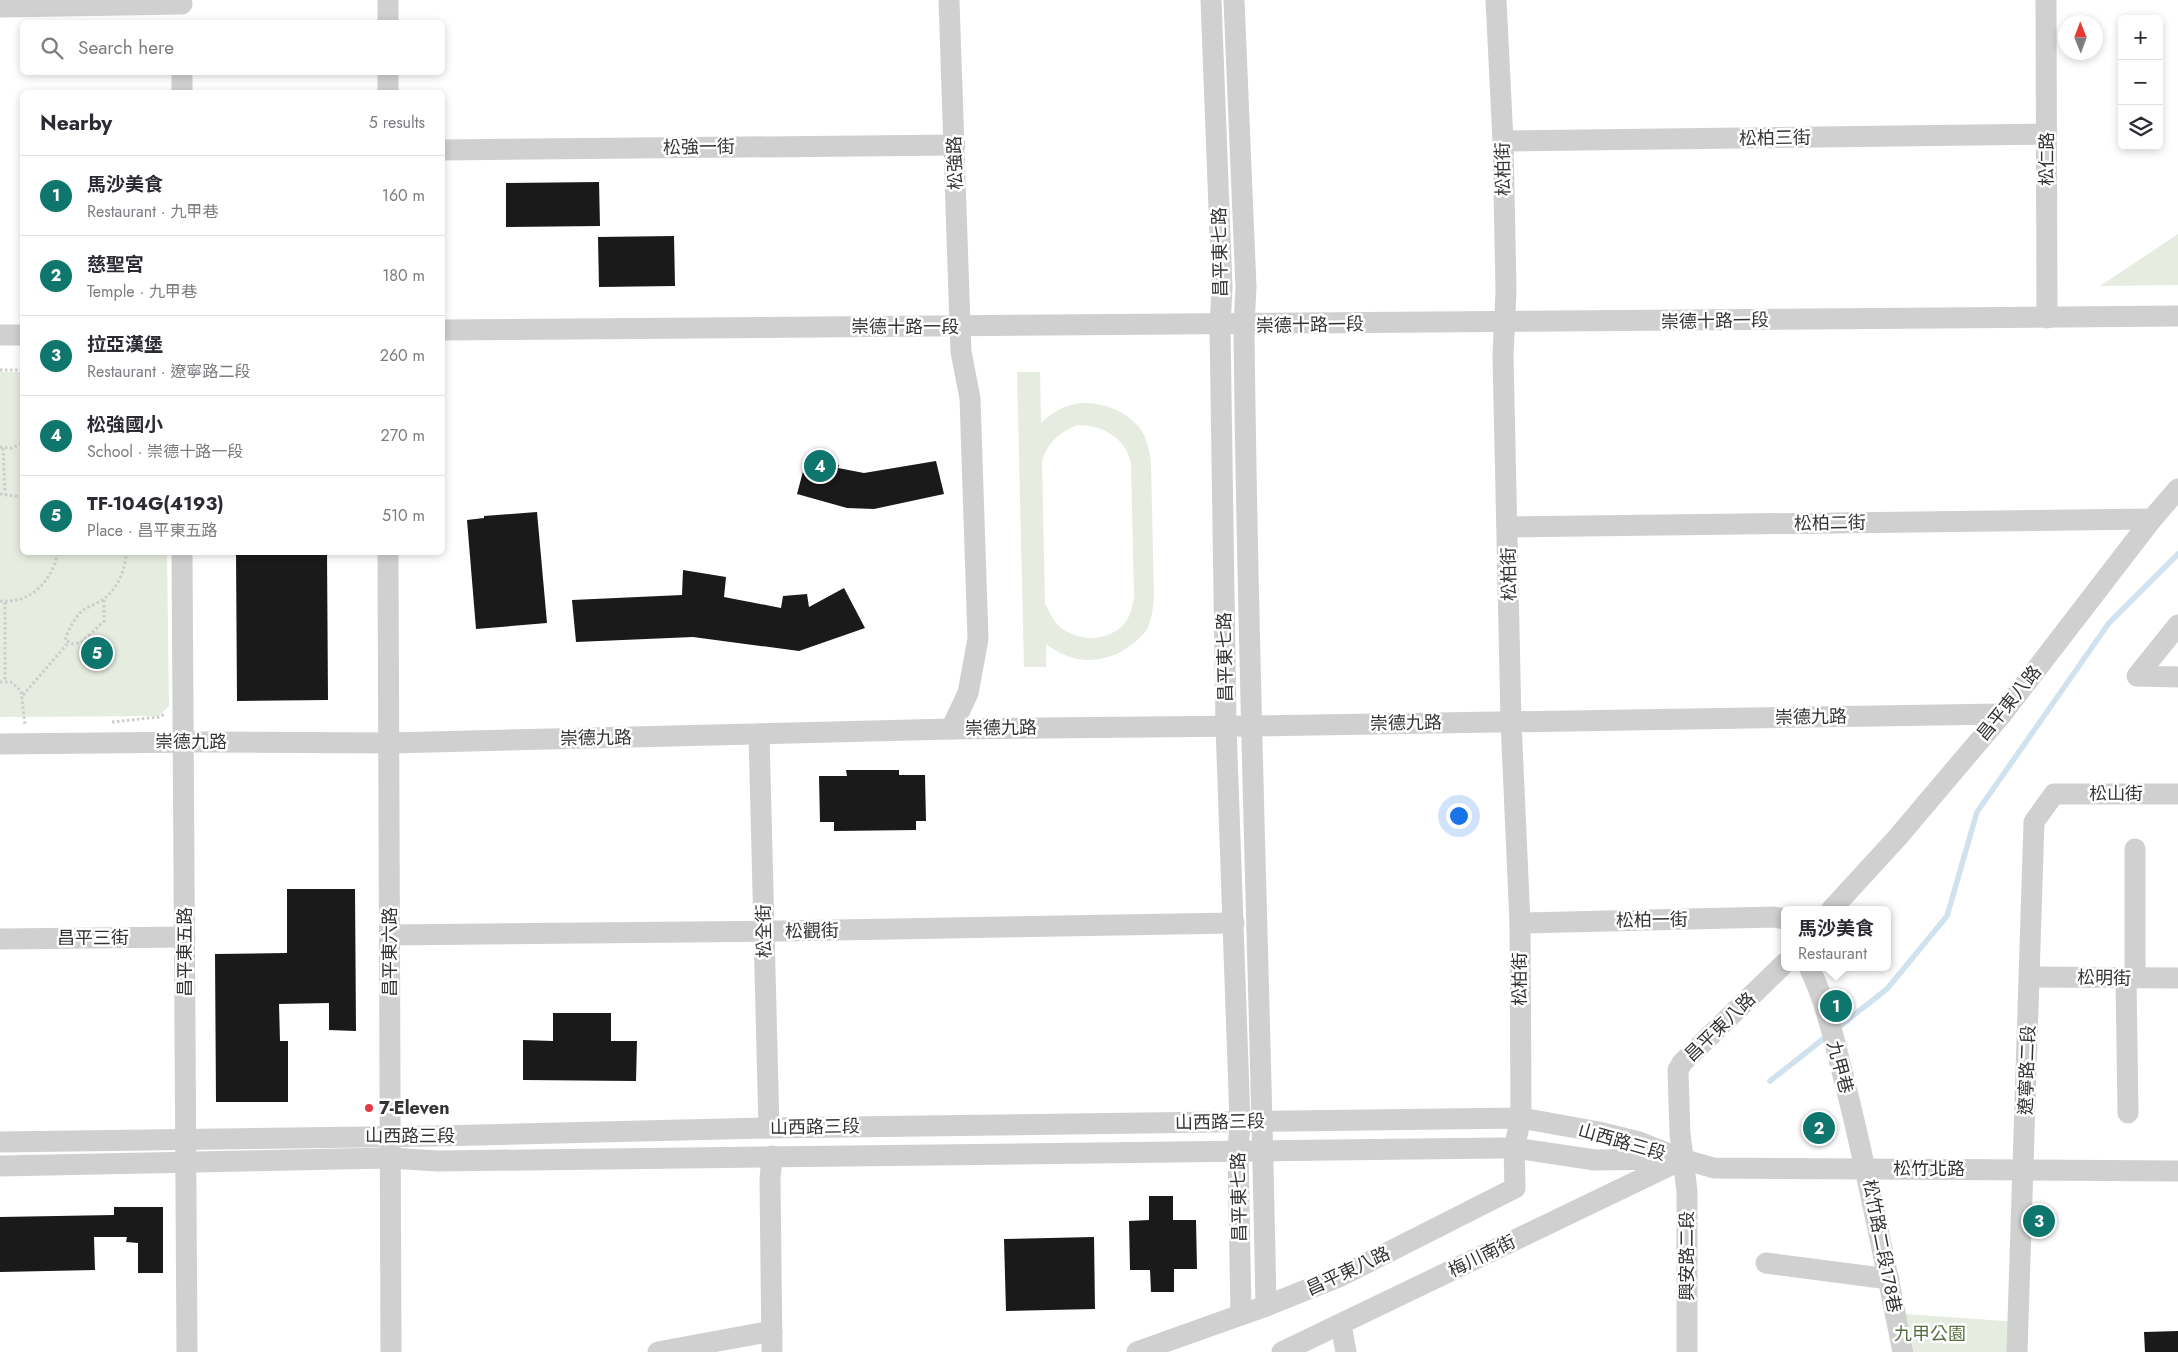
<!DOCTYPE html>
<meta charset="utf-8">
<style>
body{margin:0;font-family:Jost,"Noto Sans TC",sans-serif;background:#f2f2f3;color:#2b2b33}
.controls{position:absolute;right:15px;top:15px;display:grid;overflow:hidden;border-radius:8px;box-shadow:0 2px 8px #0003}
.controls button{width:45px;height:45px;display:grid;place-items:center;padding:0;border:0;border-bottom:1px solid #e1e1e2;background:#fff;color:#2b2b33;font:25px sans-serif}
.compass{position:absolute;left:2058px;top:15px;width:45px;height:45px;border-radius:50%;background:#fff;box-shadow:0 2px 8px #0003;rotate:359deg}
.you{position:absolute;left:1458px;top:815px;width:18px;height:18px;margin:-12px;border:4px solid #fff;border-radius:50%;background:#1a73e8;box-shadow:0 0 0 8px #1a73e833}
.badge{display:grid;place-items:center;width:32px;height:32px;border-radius:50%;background:#0f766e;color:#fff;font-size:16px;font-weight:700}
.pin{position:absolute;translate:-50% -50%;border:2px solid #fff;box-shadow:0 1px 5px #0006}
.popup{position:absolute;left:1781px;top:906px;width:110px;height:65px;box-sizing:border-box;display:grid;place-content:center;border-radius:8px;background:#fff;filter:drop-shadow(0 1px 4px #0005);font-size:16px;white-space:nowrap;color:#7c7c81}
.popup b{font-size:19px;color:#2b2b33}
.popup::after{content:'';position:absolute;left:50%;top:100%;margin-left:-10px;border:10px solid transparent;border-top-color:#fff}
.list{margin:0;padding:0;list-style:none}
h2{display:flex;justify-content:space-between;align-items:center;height:65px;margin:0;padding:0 20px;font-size:21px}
h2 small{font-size:16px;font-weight:400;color:#7c7c81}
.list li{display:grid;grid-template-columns:32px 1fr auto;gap:15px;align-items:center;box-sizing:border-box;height:80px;padding:0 20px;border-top:1px solid #e1e1e2}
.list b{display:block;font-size:19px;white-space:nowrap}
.list p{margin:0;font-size:16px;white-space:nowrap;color:#7c7c81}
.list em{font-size:16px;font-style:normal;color:#7c7c81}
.icon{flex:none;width:28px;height:28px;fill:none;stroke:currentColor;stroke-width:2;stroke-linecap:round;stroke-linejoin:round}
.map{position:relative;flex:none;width:2178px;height:1352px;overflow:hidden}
.search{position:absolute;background:#fff;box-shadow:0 2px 8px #0003;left:20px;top:20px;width:425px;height:55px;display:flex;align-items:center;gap:12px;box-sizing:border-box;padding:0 18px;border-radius:8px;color:#7c7c81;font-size:19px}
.panel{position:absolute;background:#fff;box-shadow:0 2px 8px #0003;left:20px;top:90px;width:425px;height:465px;border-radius:8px}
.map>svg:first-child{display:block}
</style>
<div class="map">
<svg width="2178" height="1352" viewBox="0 0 2178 1352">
<rect width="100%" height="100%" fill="#fff"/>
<g fill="#e6ecdf" fill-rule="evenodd">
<path d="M2178 234V285L2100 286Z"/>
<path d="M0 372H22V552L167 553 169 706 159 716 0 717Z"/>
<path d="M1017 372H1040L1041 423C1050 415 1059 408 1071 405 1096 398 1130 411 1143 433 1148 442 1150 454 1151 464L1154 597C1153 607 1152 618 1148 627 1146 633 1139 638 1135 642 1108 665 1074 666 1046 644V667H1024ZM1077 425C1102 425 1126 437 1131 464L1134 598C1132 605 1131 614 1127 620 1112 642 1080 643 1060 627 1053 621 1050 612 1045 604L1042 461C1048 442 1059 433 1077 425Z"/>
<path d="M1906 1314 2018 1322 2016 1352H1914Z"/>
</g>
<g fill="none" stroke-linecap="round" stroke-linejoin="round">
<g stroke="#cfe2ee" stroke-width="5.5">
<path d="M1836 1029 1887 989 1947 916 1977 812 2109 623 2178 554"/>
<path d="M1770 1081 1827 1036"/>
</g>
</g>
<g fill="#1a1a1a">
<path d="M599 182 600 226 506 227V183Z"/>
<path d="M674 236 675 286 599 287 598 237Z"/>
<path d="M806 460 820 463V461L839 465 838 468 864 473 936 461 944 494 874 509 847 508 797 494Z"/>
<path d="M537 512 547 623 476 629 467 520 484 518V516Z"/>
<path d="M236 552H327L328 700 237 701Z"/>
<path d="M683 570 726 577 724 597 781 608 783 596 807 594 809 607 844 588 865 628 799 651 693 637 576 642 572 600 682 595Z"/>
<path d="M846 770H899V775H925L926 821H916V830L834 831V822H820L819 776H847Z"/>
<path d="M287 889H355L356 1031 329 1030V1003L279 1004 280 1041H288V1102H216L215 954 287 953Z"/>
<path d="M553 1013H611V1041H637L636 1081 523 1080V1040L553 1041Z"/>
<path d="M1149 1196H1173V1220H1196L1197 1269H1174V1292H1151L1150 1270H1130L1129 1221 1149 1220Z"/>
<path d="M114 1207H163V1273H138V1243L126 1242 127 1237H94L95 1270 0 1272V1217L114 1215Z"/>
<path d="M1094 1237 1095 1309 1006 1311 1004 1239Z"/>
<path d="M2178 1331V1352H2145L2144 1332Z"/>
</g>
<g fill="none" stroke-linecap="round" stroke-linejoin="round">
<g stroke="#cdcdcd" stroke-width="3" stroke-dasharray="2.5 2.5" stroke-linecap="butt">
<path d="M0 370H22"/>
<path d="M0 447 12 448 22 443"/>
<path d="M3 448 5 494"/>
<path d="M0 494 22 497"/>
<path d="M104 600V621L82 642 73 644 65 640C68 631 74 619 81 612 87 606 98 604 105 598 118 587 126 569 126 552"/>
<path d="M0 601C31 604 52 581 58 552"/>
<path d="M5 602V681"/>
<path d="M0 682H11L21 691 25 725"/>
<path d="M23 695 68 643"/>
<path d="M112 722 159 717 165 714"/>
</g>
<g stroke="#d0d0d0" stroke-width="21">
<path d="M949 0 960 326 961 352 970 398 978 639 968 693 951 729"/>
<path d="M1211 0 1222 287 1220 327 1226 726 1240 1121 1238 1151 1241 1315"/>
<path d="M1234 0 1246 287 1244 326C1247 653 1260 979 1266 1306"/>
<path d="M2046 0 2047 318"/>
<path d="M0 7 182 4"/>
<path d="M388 22V0"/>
<path d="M182 92V72"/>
<path d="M388 92V72"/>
<path d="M1503 141 2047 134"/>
<path d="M442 150 955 145"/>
<path d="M442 330C1021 326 1600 325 2178 316"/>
<path d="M0 335H22"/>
<path d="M1508 527 2152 519"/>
<path d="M182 552 187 1352"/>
<path d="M388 552 391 1352"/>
<path d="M2178 625 2137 676 2178 677"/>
<path d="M759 734 769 1128"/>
<path d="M0 744 200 742 390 743 951 729 1250 726 2002 714"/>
<path d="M2135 849V978"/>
<path d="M1831 910 1897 838 2002 714 2152 519 2178 489"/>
<path d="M1520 923 1774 917 1785 919"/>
<path d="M390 935 780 931 1234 923"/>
<path d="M0 939 185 937"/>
<path d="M1809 967C1827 1004 1836 1048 1846 1087 1868 1175 1885 1263 1903 1352"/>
<path d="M2030 977 2178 978"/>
<path d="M2126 978 2128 1113"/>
<path d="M0 1142 437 1136 769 1128 1521 1118 1599 1132 1639 1142 1682 1159 1714 1168 2178 1171"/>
<path d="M772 1156 770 1179 772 1352"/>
<path d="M0 1166 389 1158 438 1161 1498 1148H1514L1595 1160 1671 1159"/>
<path d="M1766 1263 1889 1279"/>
<path d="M1341 1325 1346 1352"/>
<path d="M658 1352 772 1331"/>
<path d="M1137 1352 1266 1306 1341 1276 1515 1188 1514 1148 1521 1118 1520 923 1511 721 1503 355 1506 291 1503 141 1496 0"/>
<path d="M1282 1352 1677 1162"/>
<path d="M1687 1352V1191L1680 1134 1678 1070 1682 1063 1785 963"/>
<path d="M2017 1352 2034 822 2054 794H2178"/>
</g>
</g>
<circle fill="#e63946" stroke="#fff" stroke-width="2" cx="369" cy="1108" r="5"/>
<g text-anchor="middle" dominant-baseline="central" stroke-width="5" stroke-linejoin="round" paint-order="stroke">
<g font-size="18" fill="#333" stroke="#fff">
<text transform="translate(1775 138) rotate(-1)">松柏三街</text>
<text transform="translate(699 147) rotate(-1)">松強一街</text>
<text transform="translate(2047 159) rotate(-90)">松仁路</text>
<text transform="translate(955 163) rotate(-92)">松強路</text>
<text transform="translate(1503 169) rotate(-91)">松柏街</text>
<text transform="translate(1220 252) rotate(-91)">昌平東七路</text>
<text transform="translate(1715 321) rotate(-1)">崇德十路一段</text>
<text transform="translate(1310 325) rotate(-1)">崇德十路一段</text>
<text x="905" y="327">崇德十路一段</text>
<text transform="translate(1830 523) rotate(-1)">松柏二街</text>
<text transform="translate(1509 574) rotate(-91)">松柏街</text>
<text transform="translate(1225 657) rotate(-91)">昌平東七路</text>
<text transform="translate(2009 703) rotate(-51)">昌平東八路</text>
<text transform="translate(1811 717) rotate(-1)">崇德九路</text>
<text transform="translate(1406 723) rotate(-1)">崇德九路</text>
<text transform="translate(1001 728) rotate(-1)">崇德九路</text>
<text transform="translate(596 738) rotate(-1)">崇德九路</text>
<text x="191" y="742">崇德九路</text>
<text x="2116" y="794">松山街</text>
<text transform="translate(1652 920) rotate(-1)">松柏一街</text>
<text transform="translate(764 931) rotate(-91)">松全街</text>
<text transform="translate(812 931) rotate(-1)">松觀街</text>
<text x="93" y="938">昌平三街</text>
<text transform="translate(185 952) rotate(-90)">昌平東五路</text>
<text transform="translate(390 952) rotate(-90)">昌平東六路</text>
<text transform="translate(2104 978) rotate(1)">松明街</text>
<text transform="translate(1520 979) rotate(-90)">松柏街</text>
<text transform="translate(1720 1027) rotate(-44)">昌平東八路</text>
<text transform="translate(1840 1067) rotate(75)">九甲巷</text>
<text transform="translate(2027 1070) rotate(-88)">遼寧路二段</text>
<text transform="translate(1220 1122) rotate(-1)">山西路三段</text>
<text transform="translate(815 1127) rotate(-1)">山西路三段</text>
<text x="410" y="1136">山西路三段</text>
<text transform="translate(1622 1142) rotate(16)">山西路三段</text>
<text x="1929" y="1169">松竹北路</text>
<text transform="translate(1239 1197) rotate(-91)">昌平東七路</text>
<text transform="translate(1882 1246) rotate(79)">松竹路二段178巷</text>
<text transform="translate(1482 1256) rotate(-26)">梅川南街</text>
<text transform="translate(1687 1256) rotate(-90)">興安路二段</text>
<text transform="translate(1348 1271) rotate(-25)">昌平東八路</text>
</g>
<g font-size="18" font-weight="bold" fill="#333" stroke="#fff" text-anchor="start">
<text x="379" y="1108">7-Eleven</text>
</g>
<g font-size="18" fill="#56703f" stroke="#fff">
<text x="1930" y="1334">九甲公園</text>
</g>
</g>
</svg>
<div class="controls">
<button>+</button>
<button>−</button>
<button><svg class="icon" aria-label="layers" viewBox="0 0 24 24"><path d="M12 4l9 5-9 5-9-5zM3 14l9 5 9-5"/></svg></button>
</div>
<svg class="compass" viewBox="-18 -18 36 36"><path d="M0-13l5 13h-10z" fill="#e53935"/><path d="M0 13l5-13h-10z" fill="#7c7c81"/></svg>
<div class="you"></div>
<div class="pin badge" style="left:1836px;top:1006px">1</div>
<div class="popup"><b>馬沙美食</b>Restaurant</div>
<div class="pin badge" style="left:1819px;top:1128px">2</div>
<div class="pin badge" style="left:2039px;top:1221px">3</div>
<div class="pin badge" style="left:820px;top:466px">4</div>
<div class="pin badge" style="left:97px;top:653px">5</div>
<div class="search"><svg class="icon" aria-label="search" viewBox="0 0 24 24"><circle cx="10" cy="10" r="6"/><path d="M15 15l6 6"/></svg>Search here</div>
<section class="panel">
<h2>Nearby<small>5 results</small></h2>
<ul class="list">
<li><span class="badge">1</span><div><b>馬沙美食</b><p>Restaurant · 九甲巷</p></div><em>160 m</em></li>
<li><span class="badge">2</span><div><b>慈聖宮</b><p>Temple · 九甲巷</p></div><em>180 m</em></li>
<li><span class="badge">3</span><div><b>拉亞漢堡</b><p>Restaurant · 遼寧路二段</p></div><em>260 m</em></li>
<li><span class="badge">4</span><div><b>松強國小</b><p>School · 崇德十路一段</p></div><em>270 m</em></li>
<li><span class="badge">5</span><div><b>TF-104G(4193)</b><p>Place · 昌平東五路</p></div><em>510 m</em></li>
</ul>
</section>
</div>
